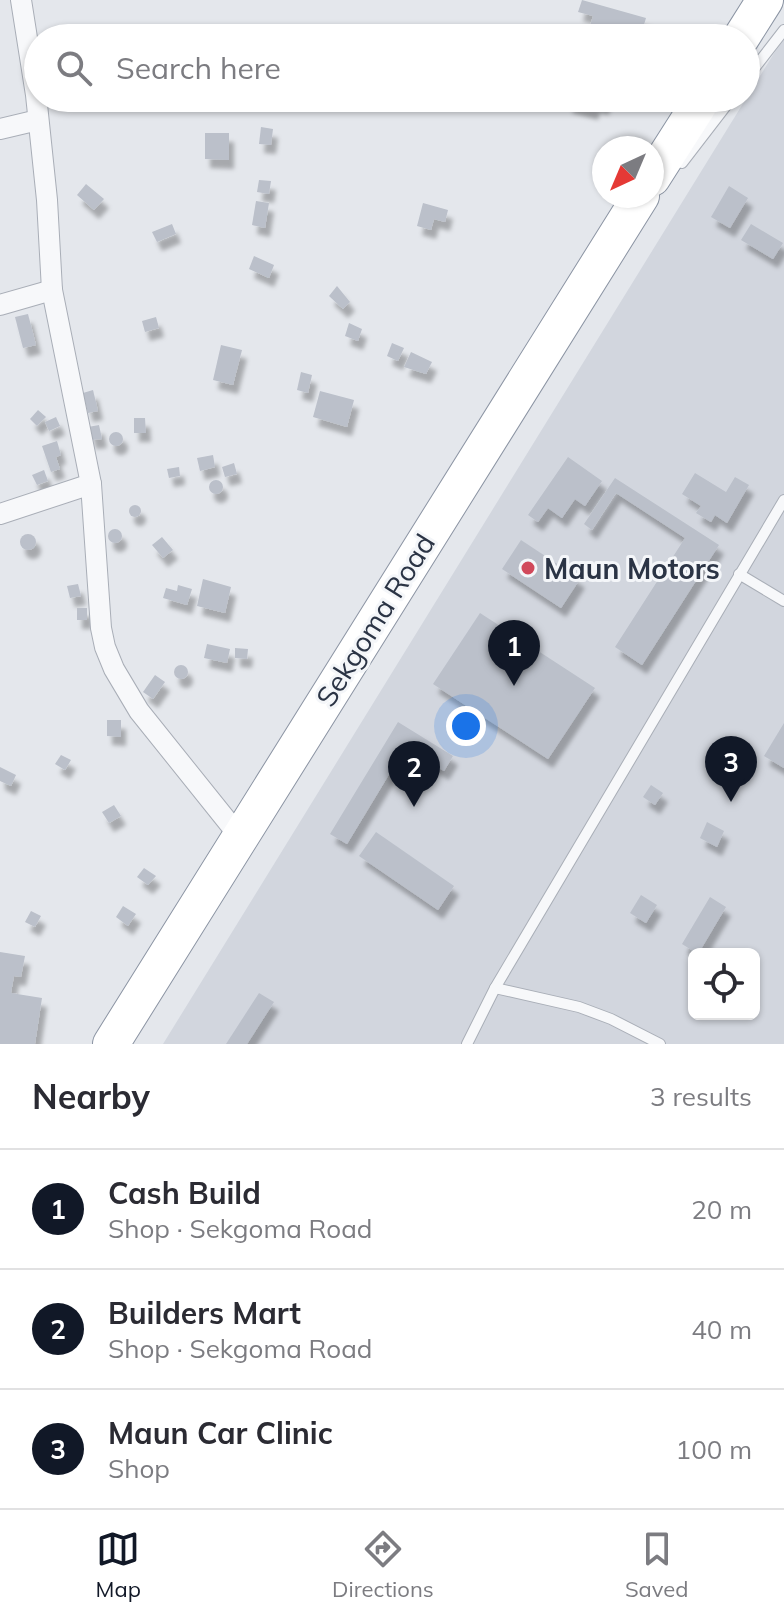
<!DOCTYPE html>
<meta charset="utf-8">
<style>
body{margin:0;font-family:Mulish,sans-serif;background:#f7f7f7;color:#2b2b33}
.controls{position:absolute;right:24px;bottom:24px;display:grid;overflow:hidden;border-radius:12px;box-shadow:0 2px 6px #0004}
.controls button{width:72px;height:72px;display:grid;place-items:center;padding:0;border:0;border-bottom:2px solid #e1e1e2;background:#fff;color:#2b2b33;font:40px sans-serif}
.compass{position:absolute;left:592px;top:136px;width:72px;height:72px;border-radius:50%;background:#fff;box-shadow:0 2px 6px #0004;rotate:224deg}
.you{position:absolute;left:466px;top:726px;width:28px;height:28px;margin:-20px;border:6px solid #fff;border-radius:50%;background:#1a73e8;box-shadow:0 0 0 12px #1a73e833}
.badge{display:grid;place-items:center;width:52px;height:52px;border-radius:50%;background:#111827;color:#fff;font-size:26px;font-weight:700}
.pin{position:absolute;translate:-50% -66px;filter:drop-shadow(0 2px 4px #0008)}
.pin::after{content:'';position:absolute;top:42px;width:28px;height:24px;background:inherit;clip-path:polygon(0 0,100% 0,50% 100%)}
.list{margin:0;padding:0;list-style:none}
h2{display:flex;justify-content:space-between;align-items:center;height:104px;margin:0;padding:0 32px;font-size:34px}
h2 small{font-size:26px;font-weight:400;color:#7c7c81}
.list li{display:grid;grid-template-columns:52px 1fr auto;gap:24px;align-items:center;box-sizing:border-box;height:120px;padding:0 32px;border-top:2px solid #e1e1e2}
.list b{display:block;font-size:30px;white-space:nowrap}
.list p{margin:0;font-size:26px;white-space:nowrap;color:#7c7c81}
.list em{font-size:26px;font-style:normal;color:#7c7c81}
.icon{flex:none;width:44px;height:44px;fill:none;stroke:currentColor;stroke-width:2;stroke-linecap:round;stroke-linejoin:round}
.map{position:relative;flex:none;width:784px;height:1044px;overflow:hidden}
.search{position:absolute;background:#fff;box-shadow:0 2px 6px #0004;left:24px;right:24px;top:24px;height:88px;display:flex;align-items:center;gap:20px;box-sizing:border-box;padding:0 28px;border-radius:44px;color:#7c7c81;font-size:30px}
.sheet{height:464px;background:#fff}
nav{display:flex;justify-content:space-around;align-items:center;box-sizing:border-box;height:112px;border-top:2px solid #e1e1e2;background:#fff;font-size:22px;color:#7c7c81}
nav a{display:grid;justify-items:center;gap:4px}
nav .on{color:#111827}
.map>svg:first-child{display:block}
</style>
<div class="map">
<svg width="784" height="1044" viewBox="0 0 784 1044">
<defs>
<filter id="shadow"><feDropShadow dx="5" dy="9" stdDeviation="2" flood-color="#0004"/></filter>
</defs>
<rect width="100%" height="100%" fill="#e4e7ec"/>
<path fill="#d2d6de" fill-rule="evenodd" d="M784 37V1044H163ZM694 954H754V1014H694Z"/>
<g fill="#bbc0ca" filter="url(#shadow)">
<path d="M582 0 646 18 640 38H586L593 16 578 12Z"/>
<path d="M569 98H606L604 106 595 104 593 111 567 104Z"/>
<path d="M261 127 273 129 271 145 259 144Z"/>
<path d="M205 133H229V160L205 159Z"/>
<path d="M259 180 271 181 269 194 257 192Z"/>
<path d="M86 184 104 199 94 210 77 195Z"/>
<path d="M729 186 748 198 730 228 711 217Z"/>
<path d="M256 201 269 203 265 228 252 225Z"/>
<path d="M423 203 448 210 445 222 434 219 431 230 417 226Z"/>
<path d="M172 224 176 234 157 242 152 232Z"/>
<path d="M751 224 783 243 773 259 741 240Z"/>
<path d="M254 256 274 265 269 278 249 269Z"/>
<path d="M337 286 350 302 343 309 329 296Z"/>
<path d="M28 314 36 345 23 348 15 317Z"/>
<path d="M156 317 159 328 145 332 142 321Z"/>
<path d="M349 323 362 329 358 341 345 336Z"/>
<path d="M392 343 404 348 398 361 387 356Z"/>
<path d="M221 345 242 350 233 385 213 380Z"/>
<path d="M411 352 432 362 426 374 404 367Z"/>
<path d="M301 372 312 375 308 393 297 390Z"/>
<path d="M93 390 98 411 88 413 83 393Z"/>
<path d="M320 391 354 400 347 427 313 417Z"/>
<path d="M38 410 46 417 37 426 30 419Z"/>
<path d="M56 417 60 426 49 431 45 422Z"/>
<path d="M134 418H145L146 433H134Z"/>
<path d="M99 425 102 439 91 440 88 427Z"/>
<circle cx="116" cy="439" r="7"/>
<path d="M57 441 61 455 56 457 60 469 51 472 42 446Z"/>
<path d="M213 455 215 467 200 471 197 458Z"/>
<path d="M568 457 602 481 585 506 575 499 562 518 548 508 538 522 528 515Z"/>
<path d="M234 463 237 474 225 477 222 467Z"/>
<path d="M179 467 180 476 169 478 167 469Z"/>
<path d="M44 470 48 481 37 485 32 475Z"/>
<path d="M695 473 726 492 735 477 749 485 727 523 715 515 711 522 696 513 701 506 682 494Z"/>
<path d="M615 478 719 545 642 665 615 647 685 538 616 493 592 530 584 524Z"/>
<circle cx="216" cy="487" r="7"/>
<circle cx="135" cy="511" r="6"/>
<circle cx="115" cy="536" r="7"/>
<circle cx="28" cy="542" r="8"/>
<path d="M162 537 173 550 163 558 152 545Z"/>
<path d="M521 540 580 579 561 608 502 569Z"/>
<path d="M203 579 231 587 225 613 197 606Z"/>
<path d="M78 584 81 596 70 598 67 586Z"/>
<path d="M178 585 192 589 187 605 163 598 166 588 177 591Z"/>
<rect x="77" y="608" width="10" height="12"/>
<path d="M480 613 595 688 548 759 433 684Z"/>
<path d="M207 644 230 649 227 663 204 658Z"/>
<path d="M235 648 248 649 247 659 235 658Z"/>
<circle cx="181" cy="672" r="7"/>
<path d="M155 675 165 682 153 699 143 692Z"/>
<path d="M107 720H121V737L107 736Z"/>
<path d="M398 722 453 756 444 771 405 748 347 844 330 834Z"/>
<path d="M784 723V768L764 756Z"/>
<path d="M61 755 71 760 65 770 55 764Z"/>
<path d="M0 767 16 775 11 786 0 781Z"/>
<path d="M651 785 663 793 655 805 643 797Z"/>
<path d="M114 805 121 816 109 823 102 812Z"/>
<path d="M707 822 724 831 717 847 700 838Z"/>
<path d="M376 832 454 886 438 910 359 856Z"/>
<path d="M144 868 156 876 148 885 137 877Z"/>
<path d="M641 895 657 905 646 923 630 913Z"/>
<path d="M710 897 726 907 698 954 682 944Z"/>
<path d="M123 906 136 914 128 926 116 917Z"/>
<path d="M31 911 41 916 35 927 25 922Z"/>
<path d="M0 952 25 956 21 977 14 976 11 993 42 998 35 1044H0Z"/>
<path d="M259 993 274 1002 247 1044H226Z"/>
</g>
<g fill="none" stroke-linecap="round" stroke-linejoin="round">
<g stroke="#a9aeb7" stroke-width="12">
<g id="lane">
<path d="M746 79 784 30"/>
<path d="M682 163 732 98"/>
<path d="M739 574 784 601"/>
<path d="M495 988 579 1007 611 1019 660 1044"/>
<path d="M467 1044 495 988 784 500"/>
</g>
</g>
<g stroke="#a9aeb7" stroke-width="22">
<g id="street">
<path d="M21 0 36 95 47 200 52 290 91 484 101 628 105 647 114 669 139 711 240 837"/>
<path d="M0 129 38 120"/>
<path d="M0 305 52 290"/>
<path d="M0 514 91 484"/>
</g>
</g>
<g stroke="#8b94a3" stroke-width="38">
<g id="highway">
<path d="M741 38 765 0"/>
<path d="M652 178 703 98"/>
<path d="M111 1044 641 196"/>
</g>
</g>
<use href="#lane" stroke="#f7f8fa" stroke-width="10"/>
<use href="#street" stroke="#f7f8fa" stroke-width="20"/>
<use href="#highway" stroke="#fff" stroke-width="36"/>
</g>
<circle fill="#d1495b" stroke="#f4f6f9" stroke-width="3" cx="528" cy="568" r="8"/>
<g text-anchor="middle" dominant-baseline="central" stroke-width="6" stroke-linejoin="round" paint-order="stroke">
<g font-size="28" font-weight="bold" fill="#2b3445" stroke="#f4f6f9" text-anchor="start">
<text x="544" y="568">Maun Motors</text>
</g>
<g font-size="28" fill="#2b3445" stroke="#f4f6f9">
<text transform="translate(375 620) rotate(-58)">Sekgoma Road</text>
</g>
</g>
</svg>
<div class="controls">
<button><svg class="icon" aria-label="locate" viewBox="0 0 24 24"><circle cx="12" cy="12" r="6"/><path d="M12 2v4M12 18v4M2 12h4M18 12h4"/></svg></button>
</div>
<svg class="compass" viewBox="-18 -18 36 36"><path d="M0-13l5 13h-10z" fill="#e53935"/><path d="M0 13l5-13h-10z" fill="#7c7c81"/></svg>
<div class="you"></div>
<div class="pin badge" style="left:514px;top:686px">1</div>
<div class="pin badge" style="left:414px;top:807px">2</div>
<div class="pin badge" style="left:731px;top:802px">3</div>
<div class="search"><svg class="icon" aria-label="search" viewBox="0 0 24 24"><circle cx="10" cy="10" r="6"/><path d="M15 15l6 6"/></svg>Search here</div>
</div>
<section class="sheet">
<h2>Nearby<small>3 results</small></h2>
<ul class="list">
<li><span class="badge">1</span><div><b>Cash Build</b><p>Shop · Sekgoma Road</p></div><em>20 m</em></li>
<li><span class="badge">2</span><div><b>Builders Mart</b><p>Shop · Sekgoma Road</p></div><em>40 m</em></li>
<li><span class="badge">3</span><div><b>Maun Car Clinic</b><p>Shop</p></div><em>100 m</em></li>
</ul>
</section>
<nav>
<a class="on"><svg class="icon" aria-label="map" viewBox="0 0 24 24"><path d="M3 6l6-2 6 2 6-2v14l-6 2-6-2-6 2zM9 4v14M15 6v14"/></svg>Map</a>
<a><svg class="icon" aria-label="directions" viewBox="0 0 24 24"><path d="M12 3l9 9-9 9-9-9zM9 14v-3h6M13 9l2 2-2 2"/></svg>Directions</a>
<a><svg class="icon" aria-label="saved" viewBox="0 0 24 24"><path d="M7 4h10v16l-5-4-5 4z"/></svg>Saved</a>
</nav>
